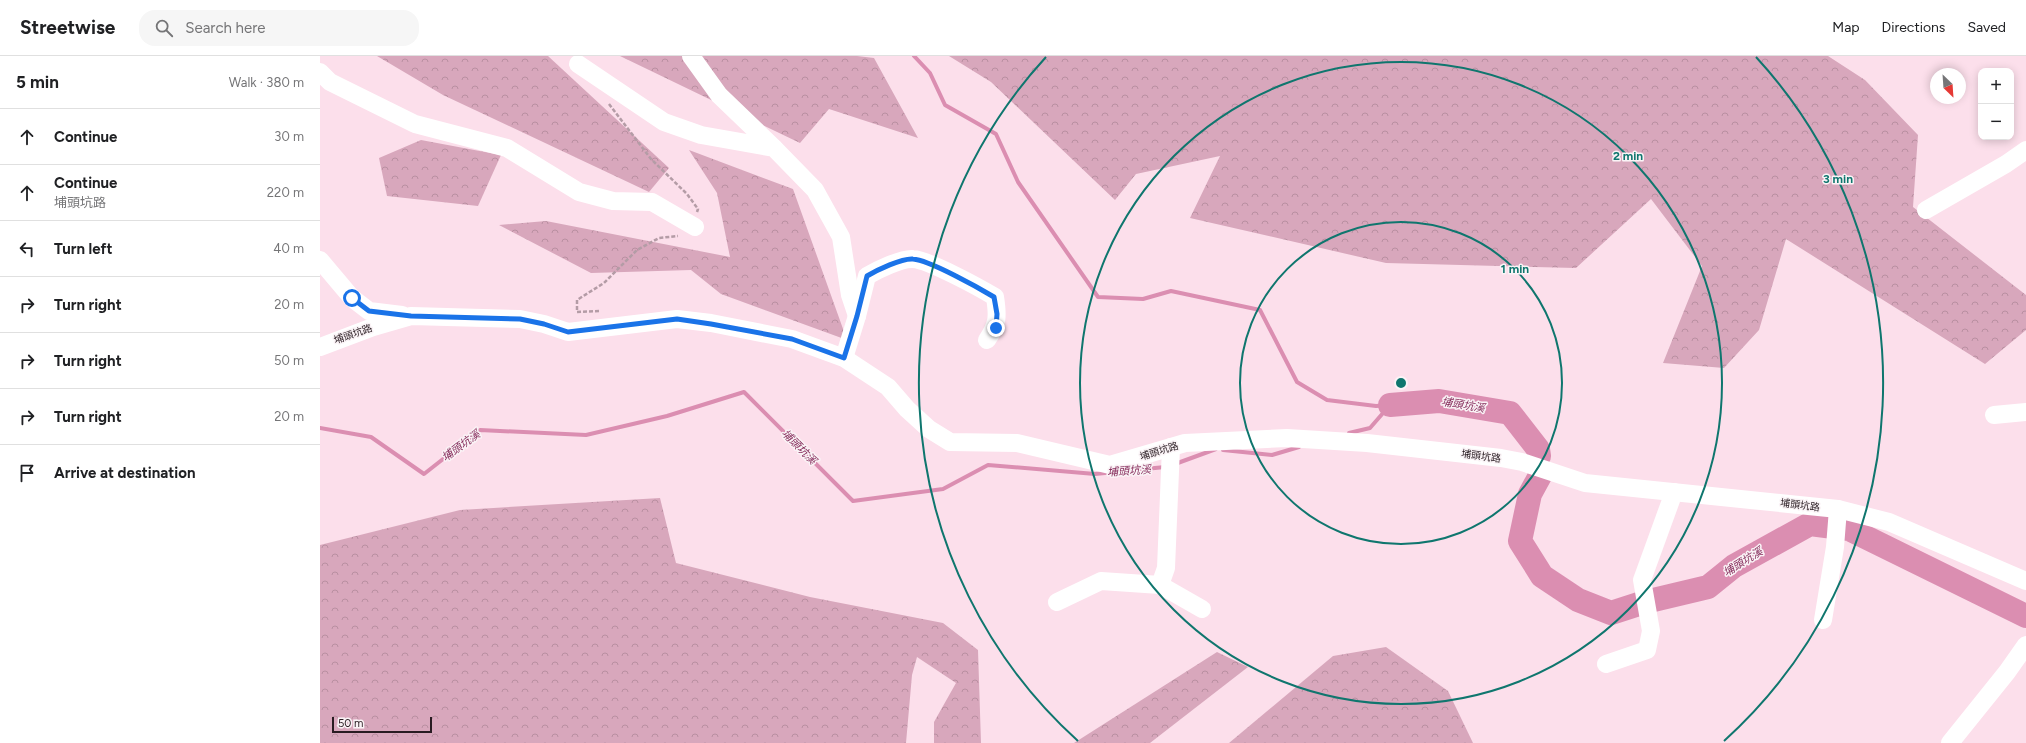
<!DOCTYPE html>
<meta charset="utf-8">
<style>
body{margin:0;font-family:Figtree,"Noto Sans TC",sans-serif;background:#f6f6f6;color:#202124}
.controls{position:absolute;right:12px;top:12px;display:grid;overflow:hidden;border-radius:8px;box-shadow:0 2px 10px #0003}
.controls button{width:36px;height:36px;display:grid;place-items:center;padding:0;border:0;border-bottom:1px solid #e0e0e0;background:#fff;color:#202124;font:20px sans-serif}
.compass{position:absolute;left:1610px;top:12px;width:36px;height:36px;border-radius:50%;background:#fff;box-shadow:0 2px 10px #0003;rotate:155deg}
.scale{position:absolute;left:12px;bottom:10px;width:100px;box-sizing:border-box;padding-left:4px;border:2px solid #291c22;border-top:0;font-size:11px;line-height:14px;white-space:nowrap;color:#291c22;-webkit-text-stroke:3px #faf3f6;paint-order:stroke}
.stop{position:absolute;width:12px;height:12px;margin:-9px;border:3px solid #1a73e8;border-radius:50%;background:#fff}
.stop.end{background:#1a73e8;border-color:#fff;box-shadow:0 1px 4px #0008}
.list{margin:0;padding:0;list-style:none}
h2{display:flex;justify-content:space-between;align-items:center;height:52px;margin:0;padding:0 16px;font-size:17px}
h2 small{font-size:13px;font-weight:400;color:#757577}
.list li{display:grid;grid-template-columns:26px 1fr auto;gap:12px;align-items:center;box-sizing:border-box;height:56px;padding:0 16px;border-top:1px solid #e0e0e0}
.list b{display:block;font-size:15px;white-space:nowrap}
.list p{margin:0;font-size:13px;white-space:nowrap;color:#757577}
.list em{font-size:13px;font-style:normal;color:#757577}
.icon{flex:none;width:22px;height:22px;fill:none;stroke:currentColor;stroke-width:2;stroke-linecap:round;stroke-linejoin:round}
.map{position:relative;flex:none;width:1706px;height:687px;overflow:hidden}
header{display:flex;align-items:center;gap:24px;box-sizing:border-box;height:56px;padding:0 20px;background:#fff;border-bottom:1px solid #e0e0e0}
header strong{font-size:19px}
nav{display:flex;gap:22px;margin-inline-start:auto;font-size:14px}
.search{width:280px;height:36px;background:#f6f6f6;display:flex;align-items:center;gap:10px;box-sizing:border-box;padding:0 14px;border-radius:16px;color:#757577;font-size:15px}
main{display:flex}
aside{flex:1;background:#fff}
.map>svg:first-child{display:block}
</style>
<header>
<strong>Streetwise</strong>
<div class="search"><svg class="icon" aria-label="search" viewBox="0 0 24 24"><circle cx="10" cy="10" r="6"/><path d="M15 15l6 6"/></svg>Search here</div>
<nav><a>Map</a><a>Directions</a><a>Saved</a></nav>
</header>
<main>
<aside>
<h2>5 min<small>Walk · 380 m</small></h2>
<ul class="list">
<li><svg class="icon" aria-label="ahead" viewBox="0 0 24 24"><path d="M12 20V5M6 11l6-6 6 6"/></svg><div><b>Continue</b></div><em>30 m</em></li>
<li><svg class="icon" aria-label="ahead" viewBox="0 0 24 24"><path d="M12 20V5M6 11l6-6 6 6"/></svg><div><b>Continue</b><p>埔頭坑路</p></div><em>220 m</em></li>
<li><svg class="icon" aria-label="left" viewBox="0 0 24 24"><path d="M17 20v-9H6M10 6l-5 5 5 5"/></svg><div><b>Turn left</b></div><em>40 m</em></li>
<li><svg class="icon" aria-label="right" viewBox="0 0 24 24"><path d="M7 20v-9h11M14 6l5 5-5 5"/></svg><div><b>Turn right</b></div><em>20 m</em></li>
<li><svg class="icon" aria-label="right" viewBox="0 0 24 24"><path d="M7 20v-9h11M14 6l5 5-5 5"/></svg><div><b>Turn right</b></div><em>50 m</em></li>
<li><svg class="icon" aria-label="right" viewBox="0 0 24 24"><path d="M7 20v-9h11M14 6l5 5-5 5"/></svg><div><b>Turn right</b></div><em>20 m</em></li>
<li><svg class="icon" aria-label="arrive" viewBox="0 0 24 24"><path d="M6 21V4h12l-3 4 3 4H6"/></svg><div><b>Arrive at destination</b></div></li>
</ul>
</aside>
<div class="map">
<svg width="1706" height="687" viewBox="0 0 1706 687">
<defs>
<pattern id="forest-crowns" width="20" height="18" patternUnits="userSpaceOnUse"><rect width="20" height="18" fill="#d8a7bc"/><path d="M2 6a3 3 0 1 1 6 0M12 15a3 3 0 1 1 6 0" fill="none" stroke="#b98fa1"/></pattern>
</defs>
<rect width="100%" height="100%" fill="#fcdfeb"/>
<g fill="url(#forest-crowns)">
<path d="M57 0H228L349 112 329 136 123 39Z"/>
<path d="M300 0H537L554 2 598 82 509 53 480 87Z"/>
<path d="M629 0H1508L1545 24 1598 79 1593 151 1706 239V274L1665 308 1466 183 1439 274 1404 312 1343 307 1382 210 1331 143 1256 212 1066 207 870 162 900 100 816 118 795 144 671 26Z"/>
<path d="M101 84 181 99 158 150 67 140 59 102Z"/>
<path d="M369 94 473 133 527 284 401 238 371 214 271 217 179 169 226 165 410 201 397 137Z"/>
<path d="M340 442 356 507 490 541 623 567 658 594 661 687H614V666L636 627 597 601 592 619 586 687H0V489L140 454Z"/>
<path d="M1066 591 1128 635 1153 687H909L1013 600Z"/>
<path d="M897 596 928 611 830 687H754Z"/>
</g>
<g fill="none" stroke-linecap="round" stroke-linejoin="round">
<g stroke="#db8eb1" stroke-width="4">
<path d="M594 0 610 17 625 49 676 78 698 126 778 241 823 243 851 235 940 254 977 326 1007 344 1056 350 1070 349"/>
<path d="M0 372 51 381 104 418 160 374 266 379 347 360 424 336 533 445 623 433 668 409 775 418 845 411"/>
<path d="M1029 377 1050 372 1070 349"/>
<path d="M903 394 952 399 979 391"/>
<path d="M855 408 896 393"/>
</g>
<g stroke="#db8eb1" stroke-width="24">
<path d="M1070 349 1119 345 1190 357 1218 393 1219 400"/>
<path d="M1222 416 1210 438 1200 485 1222 520 1258 544 1291 557 1325 546 1388 531 1414 510 1490 468 1529 473 1706 560"/>
</g>
<g stroke="#b49ca6" stroke-width="2.5" stroke-dasharray="4 2" stroke-linecap="butt">
<path d="M289 48 331 103 367 138 378 153 377 156"/>
<path d="M279 255 257 256V244L284 227 317 194 339 182 358 180"/>
</g>
<g stroke="#fff" stroke-width="18">
<path d="M371 0 399 39 454 92"/>
<path d="M258 8 344 66 381 79 454 92 495 134 521 181 530 239 537 260"/>
<path d="M0 16 10 26 95 68 187 92 259 136 293 145 332 146 375 171"/>
<path d="M1606 154 1686 108 1706 94"/>
<path d="M0 204 32 242 49 255 82 259"/>
<path d="M0 291 53 271 91 260 200 263 224 268 248 276 357 263 391 267 472 283 524 302 568 331 587 353 609 373 630 386 697 387 790 409 865 387 967 382 1047 387 1181 402 1202 406 1265 427 1518 453 1569 466 1706 525"/>
<path d="M524 302 537 260 547 220C557 214 582 202 593 203 609 204 660 232 675 241 678 260 678 268 667 284"/>
<path d="M1674 359 1706 356"/>
<path d="M840 529 882 553"/>
<path d="M737 546 781 525 840 529 846 512 851 391"/>
<path d="M1503 564 1515 491 1518 453"/>
<path d="M1286 608 1327 594 1331 575 1322 524 1354 436"/>
<path d="M1630 687 1687 616 1706 589"/>
</g>
</g>
<g fill="none" stroke-linecap="round" stroke-linejoin="round">
<path stroke="#1a73e8" stroke-width="5" d="M32 242 49 255 91 260 200 263 224 268 248 276 357 263 391 268 472 283 524 302 537 260 547 220C557 214 582 202 593 203 609 204 659 232 674 241L677 258 676 272"/>
</g>
<g fill="none" stroke="#0f766e" stroke-width="2">
<circle cx="1081" cy="327" r="161"/>
<circle cx="1081" cy="327" r="321"/>
<path d="M758 685A482 482 0 0 1 726 1M1436 1A482 482 0 0 1 1404 685"/>
</g>
<g text-anchor="middle" dominant-baseline="central" stroke-width="3" stroke-linejoin="round" paint-order="stroke">
<g font-size="10" fill="#291c22" stroke="#faf3f6">
<text transform="translate(33 278) rotate(-19)">埔頭坑路</text>
<text transform="translate(839 395) rotate(-17)">埔頭坑路</text>
<text transform="translate(1161 400) rotate(8)">埔頭坑路</text>
<text transform="translate(1480 449) rotate(7)">埔頭坑路</text>
</g>
<g font-size="11" font-style="italic" fill="#862d5c" stroke="#faf3f6">
<text transform="translate(1143 349) rotate(9)">埔頭坑溪</text>
<text transform="translate(141 390) rotate(-36)">埔頭坑溪</text>
<text transform="translate(479 391) rotate(45)">埔頭坑溪</text>
<text transform="translate(809 415) rotate(-4)">埔頭坑溪</text>
<text transform="translate(1423 506) rotate(-32)">埔頭坑溪</text>
</g>
</g>
<circle cx="1081" cy="327" r="6" fill="#0f766e" stroke="#faf3f6" stroke-width="2"/>
<g font-size="12" text-anchor="middle" font-weight="bold" fill="#0f766e" stroke="#faf3f6" stroke-width="3" stroke-linejoin="round" paint-order="stroke">
<text x="1308" y="104">2 min</text>
<text x="1518" y="127">3 min</text>
<text x="1195" y="217">1 min</text>
</g>
</svg>
<div class="controls">
<button>+</button>
<button>−</button>
</div>
<svg class="compass" viewBox="-18 -18 36 36"><path d="M0-13l5 13h-10z" fill="#e53935"/><path d="M0 13l5-13h-10z" fill="#757577"/></svg>
<div class="scale">50 m</div>
<div class="stop" style="left:32px;top:242px"></div>
<div class="stop end" style="left:676px;top:272px"></div>
</div>
</main>
